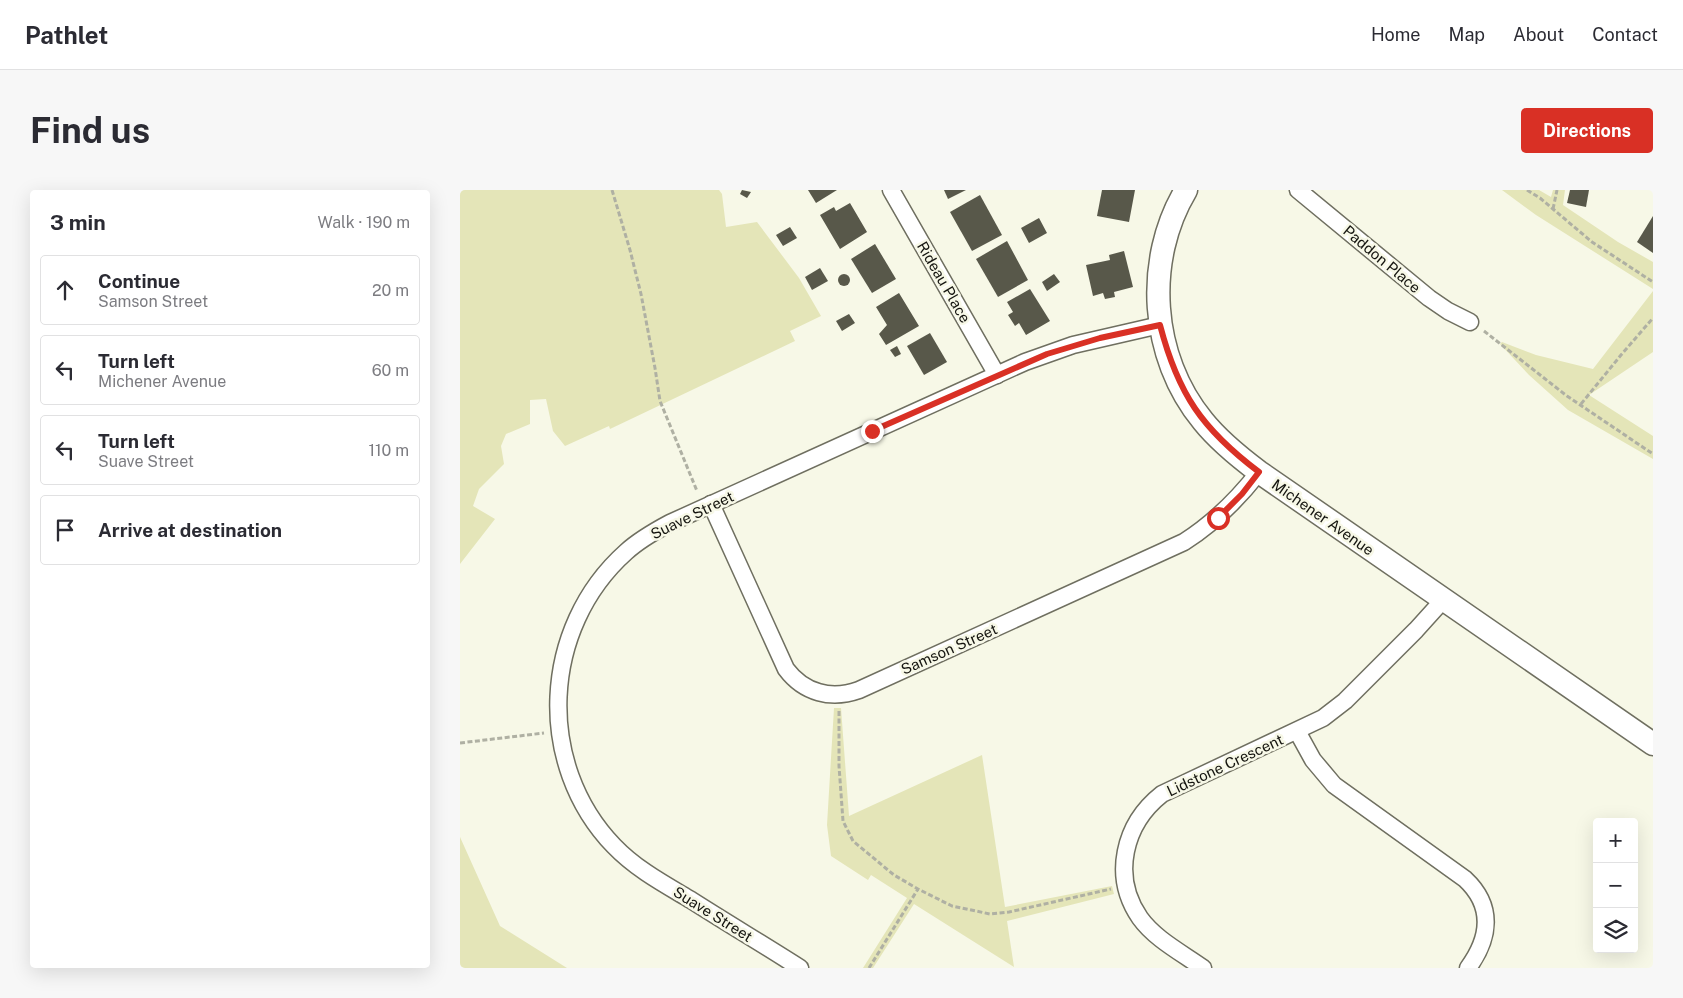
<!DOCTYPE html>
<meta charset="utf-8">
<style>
body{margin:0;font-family:"Public Sans",sans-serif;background:#f7f7f7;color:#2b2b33}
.controls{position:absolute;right:15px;bottom:15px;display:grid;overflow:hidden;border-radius:5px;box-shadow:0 5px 20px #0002}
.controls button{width:45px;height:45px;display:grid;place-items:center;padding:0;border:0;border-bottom:1px solid #e1e1e2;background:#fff;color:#2b2b33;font:25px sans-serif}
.stop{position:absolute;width:15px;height:15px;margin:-11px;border:4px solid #d93025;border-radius:50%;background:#fff}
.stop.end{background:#d93025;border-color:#fff;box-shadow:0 1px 5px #0008}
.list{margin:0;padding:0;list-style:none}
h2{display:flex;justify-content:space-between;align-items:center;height:65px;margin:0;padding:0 20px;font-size:21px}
h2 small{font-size:16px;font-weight:400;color:#7c7c81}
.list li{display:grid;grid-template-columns:32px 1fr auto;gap:15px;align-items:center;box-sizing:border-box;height:70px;margin:0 10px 10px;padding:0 10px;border:1px solid #e1e1e2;border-radius:5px}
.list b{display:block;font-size:19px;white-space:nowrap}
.list p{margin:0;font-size:16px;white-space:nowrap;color:#7c7c81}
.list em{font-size:16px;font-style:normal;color:#7c7c81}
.icon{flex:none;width:28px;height:28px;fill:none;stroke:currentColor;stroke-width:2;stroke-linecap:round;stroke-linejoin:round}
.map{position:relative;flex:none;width:1193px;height:778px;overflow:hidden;border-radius:5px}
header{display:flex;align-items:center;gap:30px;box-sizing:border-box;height:70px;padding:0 25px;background:#fff;border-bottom:1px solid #e1e1e2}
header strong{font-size:24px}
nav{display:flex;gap:28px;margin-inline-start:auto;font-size:18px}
.intro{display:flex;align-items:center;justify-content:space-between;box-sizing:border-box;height:120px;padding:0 30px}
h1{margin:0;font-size:35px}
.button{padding:12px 22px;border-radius:5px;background:#d93025;color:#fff;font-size:18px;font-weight:700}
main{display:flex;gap:30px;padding:0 30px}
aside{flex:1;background:#fff;border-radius:5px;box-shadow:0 5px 20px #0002}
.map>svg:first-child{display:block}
</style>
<header>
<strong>Pathlet</strong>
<nav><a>Home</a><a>Map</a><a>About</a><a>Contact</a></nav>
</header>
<div class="intro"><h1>Find us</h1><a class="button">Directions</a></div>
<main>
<aside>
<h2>3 min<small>Walk · 190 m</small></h2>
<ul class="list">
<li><svg class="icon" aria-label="ahead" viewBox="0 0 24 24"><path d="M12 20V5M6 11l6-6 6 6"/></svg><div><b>Continue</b><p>Samson Street</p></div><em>20 m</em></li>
<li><svg class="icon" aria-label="left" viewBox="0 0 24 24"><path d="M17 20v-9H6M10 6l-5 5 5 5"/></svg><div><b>Turn left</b><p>Michener Avenue</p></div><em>60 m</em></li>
<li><svg class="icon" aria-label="left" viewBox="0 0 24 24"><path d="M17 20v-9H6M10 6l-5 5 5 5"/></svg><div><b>Turn left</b><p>Suave Street</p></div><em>110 m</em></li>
<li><svg class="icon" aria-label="arrive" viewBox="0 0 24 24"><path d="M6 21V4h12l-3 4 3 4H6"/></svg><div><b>Arrive at destination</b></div></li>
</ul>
</aside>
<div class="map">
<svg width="1193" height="778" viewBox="0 0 1193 778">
<rect width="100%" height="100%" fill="#f7f8e7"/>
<g fill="#e4e5b8">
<path d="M0 0H259L262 4 266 37 297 32 339 88 361 126 330 141 335 151 150 239 149 236 105 256 93 241 86 209 70 210V234L46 244 41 256 44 274 19 299 13 316 35 329 0 374Z"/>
<path d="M1042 0H1079L1091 7 1093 0H1105L1103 15 1158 52 1193 72V99L1076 25Z"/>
<path d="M1193 101V162L1129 205 1193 246V269L1108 220 1069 185 1040 154 1042 152 1076 165 1133 179Z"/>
<path d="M374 518H381L389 626 522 565 545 717 652 696 654 704 547 731 554 777 454 714 413 778H403L447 708 411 685 408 690 371 666 367 635Z"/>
<path d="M0 647 40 736 107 778H0Z"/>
</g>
<g fill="#58584a">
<path d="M282 0 291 2 287 8 280 4Z"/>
<path d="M348 0H377L356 13Z"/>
<path d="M484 0H506L488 9Z"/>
<path d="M642 0H675L669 32 637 26Z"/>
<path d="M1110 0H1129L1126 17 1107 13Z"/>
<path d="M520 5 542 45 512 61 490 22Z"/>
<path d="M390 13 407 42 380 59 360 25 374 17 376 21Z"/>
<path d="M1193 26V63L1177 52Z"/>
<path d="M579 28 587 43 569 53 561 38Z"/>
<path d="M330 37 337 48 323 56 316 45Z"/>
<path d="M547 51 568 90 538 107 516 69Z"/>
<path d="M415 54 436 89 412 103 391 69Z"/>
<path d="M664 61 673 97 654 102 655 107 645 109 643 103 633 106 626 75 650 70 649 65Z"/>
<path d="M360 78 368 91 352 100 345 87Z"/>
<circle cx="384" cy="90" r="6"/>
<path d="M594 84 600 92 587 101 582 92Z"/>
<path d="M570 99 590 131 566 145 559 133 555 136 548 125 553 122 547 112Z"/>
<path d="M439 103 459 136 426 155 419 144 427 135 416 117Z"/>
<path d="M389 124 395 133 382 141 376 131Z"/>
<path d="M470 143 487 172 464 185 447 156Z"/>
<path d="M437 156 441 164 435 167 430 160Z"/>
</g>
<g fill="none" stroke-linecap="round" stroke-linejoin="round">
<g stroke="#6f6f60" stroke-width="19">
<g id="street">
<path d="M431 0 537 185"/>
<path d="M838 0 969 108 988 121 1010 132"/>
<path d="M251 314 326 479C344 503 371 510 399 500L724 352C754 333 777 310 799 282"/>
<path d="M837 541 853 570 874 595 1005 689C1034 716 1030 748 1008 778"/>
<path d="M340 778C304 755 267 733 231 710 204 694 176 679 154 656 75 574 81 438 166 362 179 350 195 341 210 333L565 172 613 155 700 135"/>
<path d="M743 778C722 763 695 749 680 728 651 686 664 634 702 604L863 528 885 511 956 440 984 409"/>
</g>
</g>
<g stroke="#6f6f60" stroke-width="25">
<path id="secondary" d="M726 0C684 70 690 167 743 231 759 251 779 267 799 282L1193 554"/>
</g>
<g stroke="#afb0a3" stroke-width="3" stroke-dasharray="5 2.5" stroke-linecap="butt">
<path d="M152 0 170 60 181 104 195 178 200 211 237 301"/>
<path d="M1067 0 1080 8 1132 52 1193 92"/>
<path d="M1093 19 1097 0"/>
<path d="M1024 141 1107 206 1193 264"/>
<path d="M1121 214 1161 165 1193 128"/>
<path d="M379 521V576L383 631 393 651 434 685 458 699 492 716 530 724 549 722 651 699"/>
<path d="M0 553 84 543"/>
<path d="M409 778 458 699"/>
</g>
<use href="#street" stroke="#fff" stroke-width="16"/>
<use href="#secondary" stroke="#fff" stroke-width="22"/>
</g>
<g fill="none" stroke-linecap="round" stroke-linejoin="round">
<path stroke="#d93025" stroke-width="6" d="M412 241 587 164 640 148 700 135C718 204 742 239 799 282L782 304 758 328"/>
</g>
<g text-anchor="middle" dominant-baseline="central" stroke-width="5" stroke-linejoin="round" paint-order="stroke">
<g font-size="15" fill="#14140f" stroke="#f7f8e7">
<text transform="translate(922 69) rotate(40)">Paddon Place</text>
<text transform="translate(484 92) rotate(60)">Rideau Place</text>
<text transform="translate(232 325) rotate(-26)">Suave Street</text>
<text transform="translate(863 327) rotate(35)">Michener Avenue</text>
<text transform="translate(489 459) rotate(-24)">Samson Street</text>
<text transform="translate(765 575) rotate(-25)">Lidstone Crescent</text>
<text transform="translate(253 724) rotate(32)">Suave Street</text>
</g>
</g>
</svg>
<div class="controls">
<button>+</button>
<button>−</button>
<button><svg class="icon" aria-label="layers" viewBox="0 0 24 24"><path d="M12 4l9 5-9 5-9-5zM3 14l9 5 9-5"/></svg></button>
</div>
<div class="stop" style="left:758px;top:328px"></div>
<div class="stop end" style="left:412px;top:241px"></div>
</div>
</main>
